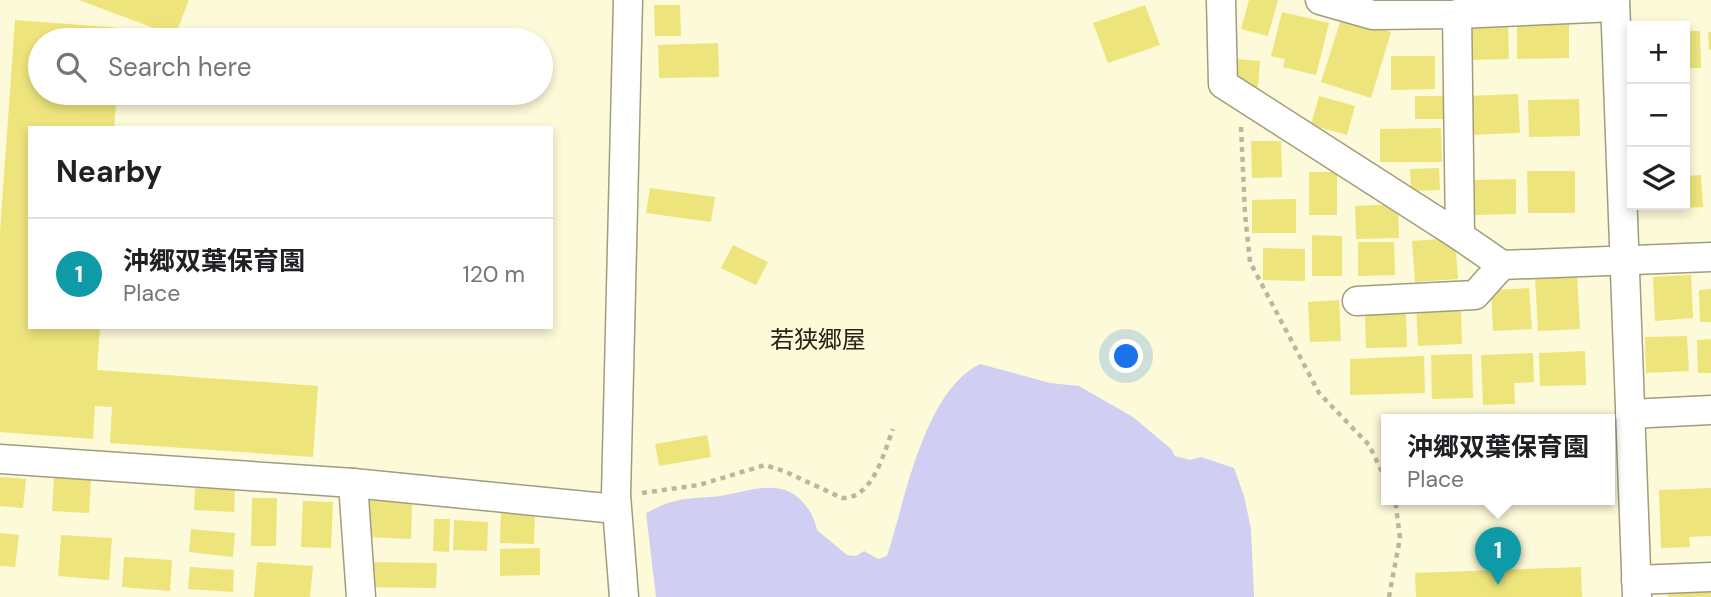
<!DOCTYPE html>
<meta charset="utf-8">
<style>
body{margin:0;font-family:"DM Sans","Noto Sans JP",sans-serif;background:#f6f6f6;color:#202124}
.controls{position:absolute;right:21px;top:21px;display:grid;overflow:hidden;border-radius:0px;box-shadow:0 4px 10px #0003}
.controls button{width:63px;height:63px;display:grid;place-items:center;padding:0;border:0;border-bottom:2px solid #e0e0e0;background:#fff;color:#202124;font:35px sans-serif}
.you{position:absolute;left:1127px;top:357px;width:24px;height:24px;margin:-18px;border:5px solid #fff;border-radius:50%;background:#1a73e8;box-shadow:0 0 0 10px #1a73e833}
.badge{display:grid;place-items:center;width:46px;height:46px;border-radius:50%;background:#0b8043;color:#fff;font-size:23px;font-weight:700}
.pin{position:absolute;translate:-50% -58px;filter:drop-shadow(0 2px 4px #0008)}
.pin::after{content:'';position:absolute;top:37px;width:24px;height:21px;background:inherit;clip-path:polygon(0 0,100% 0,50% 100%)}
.popup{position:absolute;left:1381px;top:414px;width:234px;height:91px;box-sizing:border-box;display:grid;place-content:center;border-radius:0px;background:#fff;filter:drop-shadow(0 2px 5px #0005);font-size:23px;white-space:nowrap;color:#757577}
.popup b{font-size:26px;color:#202124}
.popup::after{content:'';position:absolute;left:50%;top:100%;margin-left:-14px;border:14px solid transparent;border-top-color:#fff}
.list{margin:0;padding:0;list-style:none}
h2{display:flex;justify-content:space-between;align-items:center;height:91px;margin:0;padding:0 28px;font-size:30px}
h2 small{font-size:23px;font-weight:400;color:#757577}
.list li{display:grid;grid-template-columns:46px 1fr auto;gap:21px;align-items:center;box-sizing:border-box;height:112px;padding:0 28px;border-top:2px solid #e0e0e0}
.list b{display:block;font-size:26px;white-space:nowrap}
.list p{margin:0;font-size:23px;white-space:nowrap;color:#757577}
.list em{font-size:23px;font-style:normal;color:#757577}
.icon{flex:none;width:38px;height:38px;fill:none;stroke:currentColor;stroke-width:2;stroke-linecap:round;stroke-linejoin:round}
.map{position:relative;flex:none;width:1711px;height:597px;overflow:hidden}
.search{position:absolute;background:#fff;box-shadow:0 4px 10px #0003;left:28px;top:28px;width:525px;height:77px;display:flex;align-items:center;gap:18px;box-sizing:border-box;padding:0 24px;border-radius:38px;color:#757577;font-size:26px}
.panel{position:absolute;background:#fff;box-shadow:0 4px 10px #0003;left:28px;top:126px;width:525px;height:203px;border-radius:0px}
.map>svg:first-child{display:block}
</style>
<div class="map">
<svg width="1711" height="597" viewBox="0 0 1711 597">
<rect width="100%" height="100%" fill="#fcfad8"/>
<path fill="#d0cff3" d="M980 364 1050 383 1079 386 1133 417 1171 449 1175 456 1190 460 1201 457 1234 468 1244 496 1251 529 1254 597H656L646 513C655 509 663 504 672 502 687 497 705 498 720 496 751 491 784 476 806 506 812 513 815 521 817 530L847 555 856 556 864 551 878 559 887 556C905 501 924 391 980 364Z"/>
<g fill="#ede47c">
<path d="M79 0H189L175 36Z"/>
<path d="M1249 0H1278L1268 36 1241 29Z"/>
<path d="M654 5H680L681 36H655Z"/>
<path d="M1145 5 1160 45 1108 63 1093 23Z"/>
<path d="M1282 12 1329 23 1316 75 1283 67 1285 59 1271 56Z"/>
<path d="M1342 16 1391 32 1371 98 1321 82Z"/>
<path d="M15 20 122 28 121 40H40V93H117L114 128H30V327H100L97 370 318 386 313 457 110 443 112 407 95 406 93 439 0 432V232Z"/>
<path d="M1517 21H1569V58L1517 59Z"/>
<path d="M1508 23 1509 59 1467 60 1466 25Z"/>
<path d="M1685 31H1700L1701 68H1685Z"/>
<path d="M1708 32H1711V50H1709Z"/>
<path d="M718 43 719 77 659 78 658 45Z"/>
<path d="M1391 56H1435V89L1391 90Z"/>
<path d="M1236 59 1260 61 1258 87 1234 85Z"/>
<path d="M1518 94 1520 133 1468 135 1467 96Z"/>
<path d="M1319 96 1355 106 1347 135 1311 125Z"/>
<rect x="1415" y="96" width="28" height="23"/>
<path d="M1579 99 1580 136 1529 137 1528 100Z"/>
<rect x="1685" y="102" width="5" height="37"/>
<path d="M1441 128 1442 162H1380V129Z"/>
<path d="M1251 141H1281L1282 177 1252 178Z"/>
<path d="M1439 168 1440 190 1411 191 1410 169Z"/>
<path d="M1527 171H1575V213H1528Z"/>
<rect x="1309" y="172" width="28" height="43"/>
<path d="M1701 175 1703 207 1655 209 1654 205H1685V176Z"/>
<path d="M1516 179V214L1473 215 1472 180Z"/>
<path d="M650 188 715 197 711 222 646 213Z"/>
<path d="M1296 199V233H1252V200Z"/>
<path d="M1398 204 1399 238 1356 239 1355 206Z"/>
<path d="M1312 235 1342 236V276H1312Z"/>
<path d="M1455 238 1458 279 1415 282 1412 241Z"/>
<path d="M1358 242H1394L1395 275 1358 276Z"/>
<path d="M733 245 768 262 756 285 721 268Z"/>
<path d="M1263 248 1305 249V281L1263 280Z"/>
<path d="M1577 275 1580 329 1538 331 1535 277Z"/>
<path d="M1691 275 1693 318 1655 321 1653 277Z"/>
<path d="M1529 288 1532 329 1493 331 1491 290Z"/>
<path d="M1711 289V322H1700L1699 290Z"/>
<path d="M1339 300 1341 341 1310 342 1308 302Z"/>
<path d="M1461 305 1462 344 1418 346 1416 306Z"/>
<path d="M1406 313 1407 347 1366 348 1365 314Z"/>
<path d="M1687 336 1689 371 1646 373 1645 337Z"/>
<path d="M1711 339V373H1698L1697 340Z"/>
<path d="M1585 351 1586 385 1540 386 1539 353Z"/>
<path d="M1533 353 1534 382 1514 383 1515 404 1483 405 1481 355Z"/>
<path d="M1472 354 1473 398 1432 399 1431 355Z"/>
<path d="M1424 356 1425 393 1350 395V359Z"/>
<path d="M707 435 711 457 659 466 655 444Z"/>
<path d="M0 477 26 479 23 508 0 506Z"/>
<path d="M54 477 91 479 89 513 52 511Z"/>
<path d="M195 488 235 490 234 512 194 510Z"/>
<path d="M1711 488V536L1689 537 1690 547 1661 548 1659 490Z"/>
<path d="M252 498H277L276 546H251Z"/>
<path d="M367 500 412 502 411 539 366 537Z"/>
<path d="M303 501 333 502 331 548 301 547Z"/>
<path d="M501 511 535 512 534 544 500 543Z"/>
<path d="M434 519H450L449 552 433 551Z"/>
<path d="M454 520 488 522 487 551 453 550Z"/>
<path d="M191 529 235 533 233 557 189 552Z"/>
<path d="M0 533 19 535 15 567 0 566Z"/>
<path d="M61 535 112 538 109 580 58 576Z"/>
<path d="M540 548V575L500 576V549Z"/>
<path d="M124 557 172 560 170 591 122 587Z"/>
<path d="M257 562 313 566 310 597H254Z"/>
<path d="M366 562 437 563 436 588 366 587Z"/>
<path d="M190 567 234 570 233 592 188 589Z"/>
<path d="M1581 567 1582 597H1416L1415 573Z"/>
<path d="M1711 588V597H1668V590Z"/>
</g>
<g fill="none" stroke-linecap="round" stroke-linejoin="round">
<g stroke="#a09d7e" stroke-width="31">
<g id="minor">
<path d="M1221 0 1223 84 1460 236 1502 265 1711 257"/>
<path d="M1320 0 1373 15 1457 14 1615 7"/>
<path d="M1615 0 1637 597"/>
<path d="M1457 14 1460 236"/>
<path d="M1357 301 1475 295 1502 265"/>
<path d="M1630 414 1711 410"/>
<path d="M0 459 353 483 616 509"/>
<path d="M353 483 361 597"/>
<path d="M1636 580 1711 577"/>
<path d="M624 597 616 495 628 0"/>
</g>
</g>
<g stroke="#b9b89c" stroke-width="4.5" stroke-dasharray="5 5" stroke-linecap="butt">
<path d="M1241 127 1245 214 1250 262 1319 393 1369 445 1386 480"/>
<path d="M642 493 699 485 765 465 784 471 842 498C873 499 884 452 893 429"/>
<path d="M1389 597 1400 538 1395 499"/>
</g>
<use href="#minor" stroke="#fff" stroke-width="28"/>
</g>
<g text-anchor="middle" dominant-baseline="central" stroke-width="7" stroke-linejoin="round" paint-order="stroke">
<g font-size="24" fill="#242316" stroke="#fcfad8">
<text x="818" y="339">若狭郷屋</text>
</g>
</g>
</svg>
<div class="controls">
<button>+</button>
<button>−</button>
<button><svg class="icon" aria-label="layers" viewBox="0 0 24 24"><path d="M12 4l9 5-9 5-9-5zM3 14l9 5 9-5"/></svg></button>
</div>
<div class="you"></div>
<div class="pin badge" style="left:1498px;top:585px;background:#0f9aa8">1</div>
<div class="popup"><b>沖郷双葉保育園</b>Place</div>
<div class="search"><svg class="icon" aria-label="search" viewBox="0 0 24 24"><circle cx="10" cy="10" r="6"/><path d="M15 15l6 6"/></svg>Search here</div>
<section class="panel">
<h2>Nearby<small></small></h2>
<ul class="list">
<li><span class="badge" style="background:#0f9aa8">1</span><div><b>沖郷双葉保育園</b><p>Place</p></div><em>120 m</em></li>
</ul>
</section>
</div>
